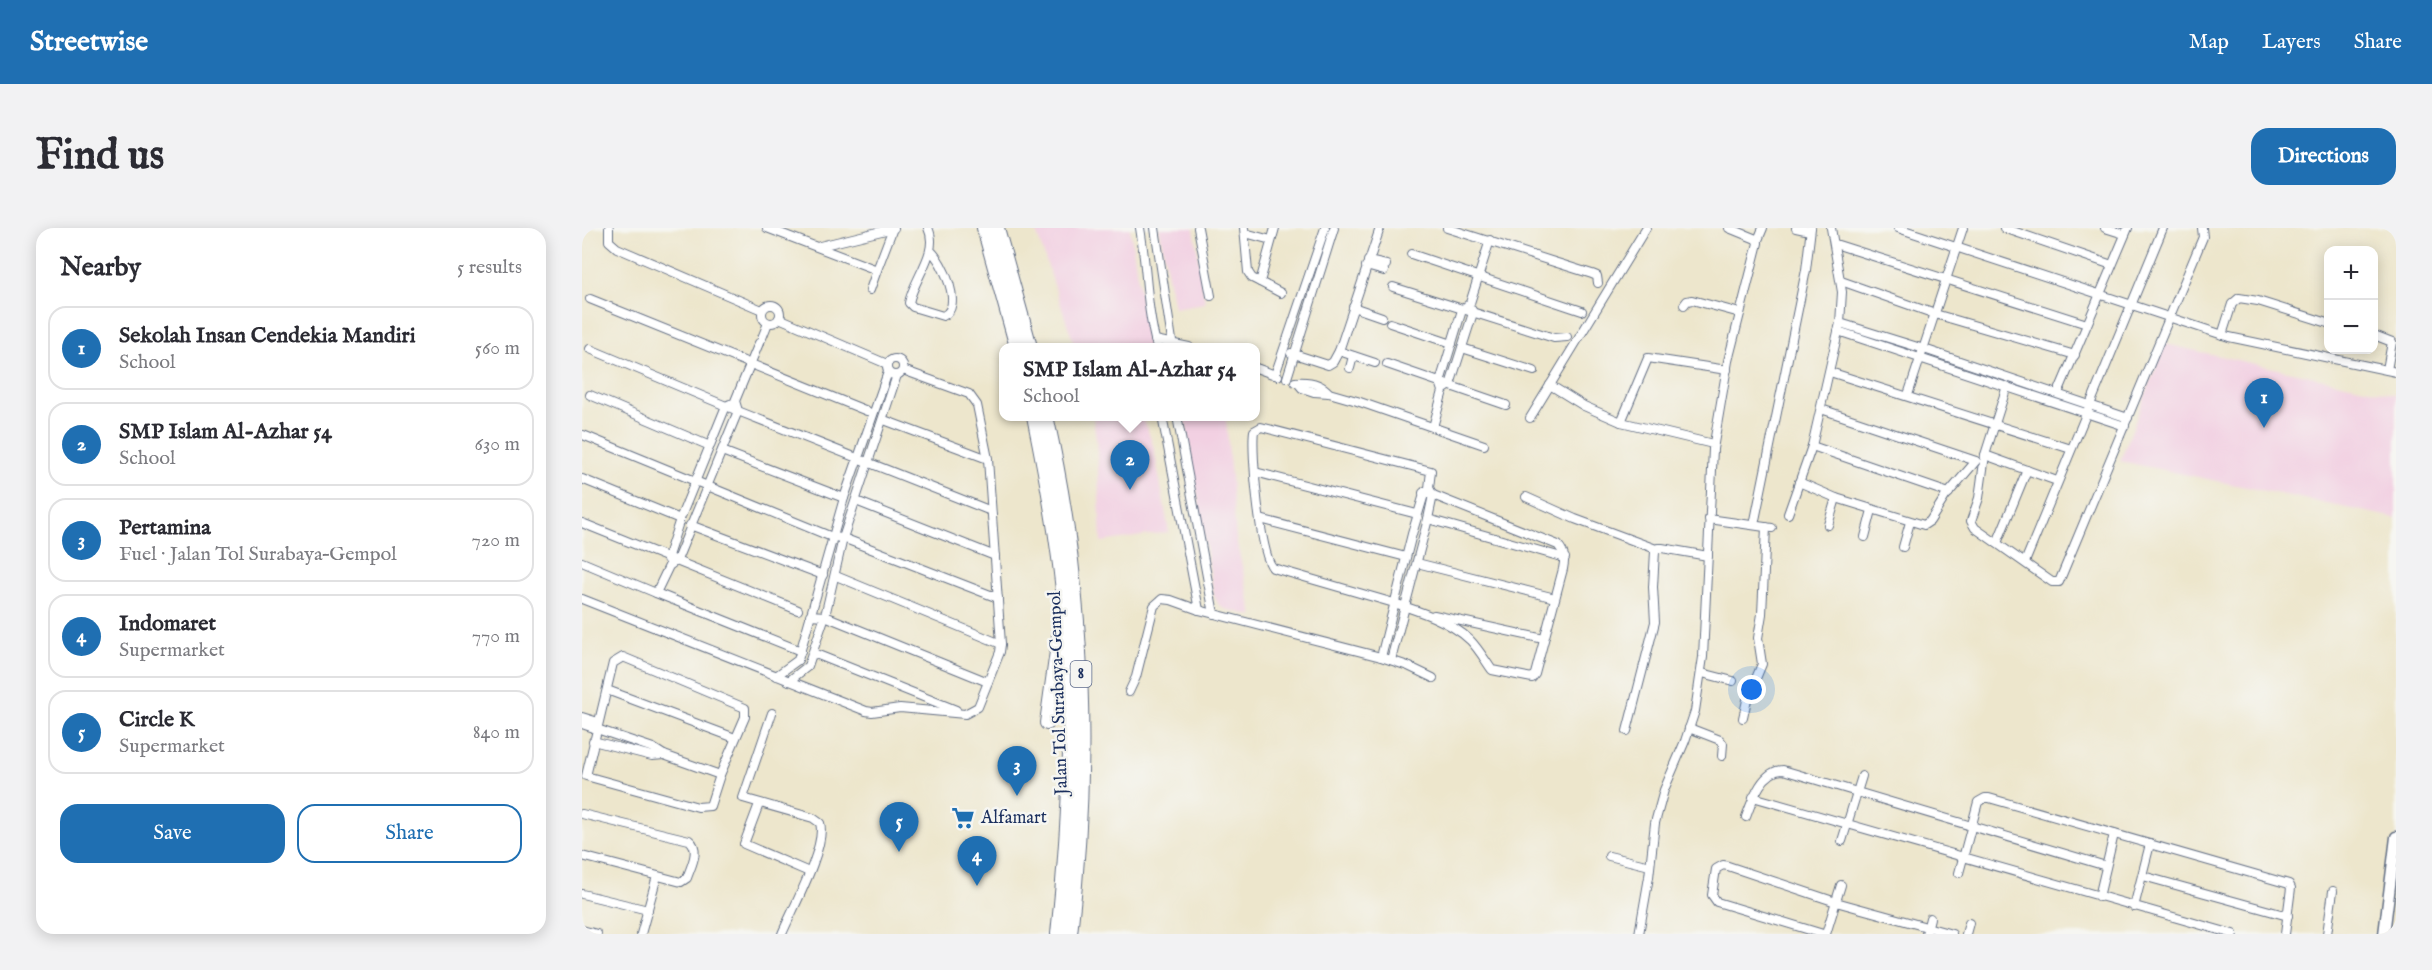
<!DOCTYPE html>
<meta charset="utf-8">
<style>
body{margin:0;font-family:"IM FELL English",serif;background:#f2f2f3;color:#2b2b33}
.controls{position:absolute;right:18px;top:18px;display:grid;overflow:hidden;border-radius:12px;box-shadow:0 3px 15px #0003}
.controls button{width:54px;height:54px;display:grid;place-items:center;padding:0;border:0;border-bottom:2px solid #e1e1e2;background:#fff;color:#2b2b33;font:30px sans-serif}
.you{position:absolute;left:1170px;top:462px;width:21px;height:21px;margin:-15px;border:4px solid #fff;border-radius:50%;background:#1a73e8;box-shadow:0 0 0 9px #1a73e833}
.badge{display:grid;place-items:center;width:39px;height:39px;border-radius:50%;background:#1f6fb2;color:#fff;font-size:20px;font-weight:700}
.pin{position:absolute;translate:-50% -50px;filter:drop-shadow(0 2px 3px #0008)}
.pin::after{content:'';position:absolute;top:32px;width:21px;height:18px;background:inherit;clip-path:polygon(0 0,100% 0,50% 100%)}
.popup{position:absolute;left:417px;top:115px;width:261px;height:78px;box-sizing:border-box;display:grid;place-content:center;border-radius:12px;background:#fff;filter:drop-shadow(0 2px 4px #0005);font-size:20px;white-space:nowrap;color:#7c7c81}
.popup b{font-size:22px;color:#2b2b33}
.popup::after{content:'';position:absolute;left:50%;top:100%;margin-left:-12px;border:12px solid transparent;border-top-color:#fff}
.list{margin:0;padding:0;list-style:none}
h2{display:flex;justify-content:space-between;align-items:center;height:78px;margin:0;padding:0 24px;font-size:26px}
h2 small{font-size:20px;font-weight:400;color:#7c7c81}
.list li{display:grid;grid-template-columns:39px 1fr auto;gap:18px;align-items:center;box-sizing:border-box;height:84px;margin:0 12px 12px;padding:0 12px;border:2px solid #e1e1e2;border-radius:18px}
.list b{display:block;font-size:22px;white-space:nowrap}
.list p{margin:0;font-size:20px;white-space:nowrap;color:#7c7c81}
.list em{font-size:20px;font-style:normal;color:#7c7c81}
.actions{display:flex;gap:12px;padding:18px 24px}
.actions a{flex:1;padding:14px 0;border:2px solid #1f6fb2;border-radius:18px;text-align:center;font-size:21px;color:#1f6fb2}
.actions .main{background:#1f6fb2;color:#fff}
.map{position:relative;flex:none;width:1814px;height:706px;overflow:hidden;border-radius:18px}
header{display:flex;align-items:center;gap:36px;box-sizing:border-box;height:84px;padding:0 30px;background:#1f6fb2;color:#fff}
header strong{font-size:28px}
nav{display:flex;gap:33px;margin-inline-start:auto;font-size:21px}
.intro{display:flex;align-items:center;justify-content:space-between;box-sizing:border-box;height:144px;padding:0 36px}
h1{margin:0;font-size:42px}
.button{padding:15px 27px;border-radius:18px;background:#1f6fb2;color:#fff;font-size:21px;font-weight:700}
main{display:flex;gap:36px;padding:0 36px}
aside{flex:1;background:#fff;border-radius:18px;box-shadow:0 3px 15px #0003}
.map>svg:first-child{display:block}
</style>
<header>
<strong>Streetwise</strong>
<nav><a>Map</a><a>Layers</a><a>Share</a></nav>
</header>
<div class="intro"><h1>Find us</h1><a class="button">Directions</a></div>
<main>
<aside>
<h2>Nearby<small>5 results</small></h2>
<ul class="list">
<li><span class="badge">1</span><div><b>Sekolah Insan Cendekia Mandiri</b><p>School</p></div><em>560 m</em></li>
<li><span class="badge">2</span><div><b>SMP Islam Al-Azhar 54</b><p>School</p></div><em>630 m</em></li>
<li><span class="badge">3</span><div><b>Pertamina</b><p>Fuel · Jalan Tol Surabaya–Gempol</p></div><em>720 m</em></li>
<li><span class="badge">4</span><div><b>Indomaret</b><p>Supermarket</p></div><em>770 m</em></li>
<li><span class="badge">5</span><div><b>Circle K</b><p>Supermarket</p></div><em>840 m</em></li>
</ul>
<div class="actions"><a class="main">Save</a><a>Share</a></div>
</aside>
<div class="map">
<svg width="1814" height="706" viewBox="0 0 1814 706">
<rect width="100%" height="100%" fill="#f6f6f2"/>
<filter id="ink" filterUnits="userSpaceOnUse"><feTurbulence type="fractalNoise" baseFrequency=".0167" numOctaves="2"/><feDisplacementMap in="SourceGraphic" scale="12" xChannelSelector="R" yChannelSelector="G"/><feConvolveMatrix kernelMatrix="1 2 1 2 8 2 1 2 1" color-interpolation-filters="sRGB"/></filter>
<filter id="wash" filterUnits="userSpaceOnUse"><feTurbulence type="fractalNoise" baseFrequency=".008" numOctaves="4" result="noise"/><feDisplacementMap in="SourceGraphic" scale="24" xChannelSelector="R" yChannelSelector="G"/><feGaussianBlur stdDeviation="1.35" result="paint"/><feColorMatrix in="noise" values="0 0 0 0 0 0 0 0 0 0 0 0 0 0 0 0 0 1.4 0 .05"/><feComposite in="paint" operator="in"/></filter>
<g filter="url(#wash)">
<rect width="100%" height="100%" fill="#ede6cc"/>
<g fill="#f2d0e2">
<path d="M453 0H548L566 119H493Z"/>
<path d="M577 0H612L623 75 592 80Z"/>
<path d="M1583 116 1814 167V290L1538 233Z"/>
<path d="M511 189H561L572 220 587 304 519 314 515 217Z"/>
<path d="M603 189H644L654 311 671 388 643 381 637 377 632 368Z"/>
</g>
</g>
<g filter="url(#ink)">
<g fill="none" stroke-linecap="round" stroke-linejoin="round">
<g stroke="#646f84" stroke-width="10">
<g id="minor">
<path d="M27 0V13L35 20 180 82"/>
<path d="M185 0 295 42 311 0"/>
<path d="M346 0C358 24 331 51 327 75L331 79 361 88C382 79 361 34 349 23"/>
<path d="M558 0C565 40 564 80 575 119"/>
<path d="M573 0 591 119"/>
<path d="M616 0 629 68"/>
<path d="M662 0 666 44 670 50 678 54 693 0"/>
<path d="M865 0 1010 46 1015 48 1016 55"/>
<path d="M1214 0 1228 3"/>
<path d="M1316 0 1647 109 1814 144"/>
<path d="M1422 0 1530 37"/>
<path d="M1523 0 1542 6"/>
<path d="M663 5 689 12"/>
<path d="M1176 12 1181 0"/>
<path d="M1253 16 1505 96"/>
<path d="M238 18 312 0"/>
<path d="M829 26 1000 83"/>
<path d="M786 33 804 37"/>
<path d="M784 38 802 43"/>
<path d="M1259 53 1353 86 1493 127"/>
<path d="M678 54 699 65"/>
<path d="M811 59 972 110 985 109"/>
<path d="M288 62 295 42"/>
<path d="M8 71 285 183"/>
<circle cx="189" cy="86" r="9"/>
<path d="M1102 77 1105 73 1110 72 1158 85"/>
<path d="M771 79 800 89"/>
<path d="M197 90 305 136"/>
<path d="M808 95 870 116"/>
<path d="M1258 95 1342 121 1546 190"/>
<path d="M1256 103 1543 198"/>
<path d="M1640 107 1650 76 1657 70 1676 73 1746 95"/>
<path d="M1792 107 1810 114 1805 142"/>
<path d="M180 110 186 95"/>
<path d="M573 112 607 119"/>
<path d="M177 115 153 173 156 183 95 332 87 338 74 365 219 423"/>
<path d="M880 120 952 143"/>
<path d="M8 121 156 183 409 283"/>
<path d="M709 125 746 137 751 134 757 123"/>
<circle cx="313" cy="139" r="8"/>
<path d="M793 135 757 123 798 0"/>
<path d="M805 136 924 177"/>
<path d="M674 140 696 148"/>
<path d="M768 140 771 128"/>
<path d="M1248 144 1489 221"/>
<path d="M693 147 743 0"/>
<path d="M705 150 752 0"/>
<path d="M713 154C725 153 739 155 747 165"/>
<path d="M715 154 720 160 732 164 747 165 775 173 902 217"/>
<path d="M968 157 1002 178 1039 194 1131 216"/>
<path d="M1425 158 1403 227 1397 270 1389 293 1393 300 1470 354H1477L1621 9 1620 0"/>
<path d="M864 160 868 157 891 85 890 82"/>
<path d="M1476 165 1546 0"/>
<path d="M8 167 128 218"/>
<path d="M1326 167 1381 0"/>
<path d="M580 188 617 382"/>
<path d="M595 188 632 386"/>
<path d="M948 190 1064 0"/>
<path d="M302 192 406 231"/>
<path d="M1039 194 1066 130 1145 142"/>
<path d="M851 199 861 163 858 154 880 82 888 75 908 12"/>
<path d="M1 207 250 309 261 310 416 370"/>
<path d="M1230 218 1367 265"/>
<path d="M140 223 262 270"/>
<path d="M1403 227 1475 253"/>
<path d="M673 244 835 286"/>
<path d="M0 251 98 291"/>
<path d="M1217 254 1254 270 1342 297 1348 293 1363 269 1394 233 1239 181"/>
<path d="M944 269 993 291 1074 321"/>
<path d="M274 273 413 328"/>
<path d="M1206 286 1230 218 1258 95 1260 64 1249 0"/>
<path d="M678 291 824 329"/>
<path d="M846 291 983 330"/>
<path d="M1127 291 1190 300"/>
<path d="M0 295 216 382"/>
<path d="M108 297 241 347"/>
<path d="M1172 297 1224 42 1229 0"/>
<path d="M1246 297 1254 270"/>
<path d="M1283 309 1290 282"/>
<path d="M1415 315 1445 242"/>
<path d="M1321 319 1328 294"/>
<path d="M85 331 98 291 144 178 148 176"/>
<path d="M0 334 74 365"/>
<path d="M1443 334 1581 0"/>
<path d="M835 335 973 370"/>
<path d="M254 348 419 416"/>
<path d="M0 371 284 483 290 484 318 480 383 486 396 479 418 424 419 416 406 231 395 177 387 166 321 142"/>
<path d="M228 387 243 388 406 454"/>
<path d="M852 387 962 411"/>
<path d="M231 425 374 482"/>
<path d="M41 429 163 480V489L138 547 128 578 116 579 4 548 31 435Z"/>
<path d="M799 429 830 306 843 263"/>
<path d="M809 432 846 291 851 267 847 260 849 243 679 199 672 203C669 223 678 328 691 340L812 375C837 383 868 393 888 412 896 420 903 432 910 442L950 450 953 446 981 341C983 331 983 325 976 317L851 267 841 265"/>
<path d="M1120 445 1151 453"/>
<path d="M194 448 216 432 262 270 306 144"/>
<path d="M207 453 226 438 243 388 261 310 315 147"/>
<path d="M25 462 153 510"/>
<path d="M547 464 554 449 572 378 580 371 589 372 617 382 799 429 826 438 851 450"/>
<path d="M190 485 161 570 231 590 238 595C245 618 210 682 200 706"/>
<path d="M0 489 16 494"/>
<path d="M1161 490 1165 472 1180 436 1176 410 1180 386 1184 299"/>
<path d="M0 496 71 520 82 527 138 547"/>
<path d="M1107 500 1138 512 1141 516 1140 528"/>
<path d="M1045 503 1073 394 1071 359 1073 323 1076 320H1080L1126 328"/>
<path d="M11 513 70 528 82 527"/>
<path d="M1171 569 1651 706"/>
<path d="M177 576 162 616 227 644"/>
<path d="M0 586 107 612C119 621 109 638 105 650L99 654 0 628"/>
<path d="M1164 589C1170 573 1180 542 1201 542L1524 638"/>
<path d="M1260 613 1280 548"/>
<path d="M1027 628 1068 638"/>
<path d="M1377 645 1396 574 1403 570H1407L1707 656 1709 660 1703 706"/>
<path d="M1561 648 1706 688"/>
<path d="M0 666 66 682"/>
<path d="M1517 669 1532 606"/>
<path d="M1552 679 1568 616"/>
<path d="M0 702 15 706"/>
<path d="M59 706 75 648"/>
<path d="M1057 706 1067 649 1073 595 1082 562 1103 513 1113 483 1121 429 1131 221 1146 133 1176 15 1174 11 1147 0"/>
<path d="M1241 706 1135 674 1130 667 1134 641 1141 637 1146 638 1254 674 1370 706"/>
<path d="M1244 706 1259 657"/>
<path d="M1344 706 1348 690"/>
<path d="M1384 706 1387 695"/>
<path d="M1745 706 1751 663"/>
</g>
</g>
<g stroke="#646f84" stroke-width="13">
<path id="secondary" d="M1802 706 1814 609"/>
</g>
<g stroke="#646f84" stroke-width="16">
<g id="motorway">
<path d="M402 0 435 119"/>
<path d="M415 0 448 119"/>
<path d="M452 188C468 266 482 344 486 423 492 518 486 612 476 706"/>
<path d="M464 188C503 359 508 533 488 706"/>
<path d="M465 495 478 402"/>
</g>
</g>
<use href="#minor" stroke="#fff" stroke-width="8"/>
<use href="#secondary" stroke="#fff" stroke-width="10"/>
<use href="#motorway" stroke="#fff" stroke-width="14"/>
</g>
</g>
<defs>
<g id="supermarket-bare" transform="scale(1.8)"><path d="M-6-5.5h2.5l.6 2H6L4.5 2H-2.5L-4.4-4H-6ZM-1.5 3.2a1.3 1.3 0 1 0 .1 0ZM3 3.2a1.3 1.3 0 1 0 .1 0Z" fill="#1f6fb2" stroke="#f6f6f2" stroke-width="2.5" paint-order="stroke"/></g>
</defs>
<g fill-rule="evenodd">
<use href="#supermarket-bare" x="381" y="590"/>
</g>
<g text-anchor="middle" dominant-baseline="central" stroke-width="5" stroke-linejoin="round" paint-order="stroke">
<rect fill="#f6f6f2" stroke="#5d6b8a" stroke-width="1.5" x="488.5" y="433" width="21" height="26" rx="4.5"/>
<g font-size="16" font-weight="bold" fill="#1b2f5e">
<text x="499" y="446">8</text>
</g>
<g font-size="18" fill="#1b2f5e" stroke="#f6f6f2">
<text transform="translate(477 465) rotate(-92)">Jalan Tol Surabaya–Gempol</text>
</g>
<g font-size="18" fill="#1b2f5e" stroke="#f6f6f2" text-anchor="start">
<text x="399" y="590">Alfamart</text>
</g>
</g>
</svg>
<div class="controls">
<button>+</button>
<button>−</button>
</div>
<div class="you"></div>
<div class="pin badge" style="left:1682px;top:200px">1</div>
<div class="pin badge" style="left:548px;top:262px">2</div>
<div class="popup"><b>SMP Islam Al-Azhar 54</b>School</div>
<div class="pin badge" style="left:435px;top:568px">3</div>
<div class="pin badge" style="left:395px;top:658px">4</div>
<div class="pin badge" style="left:317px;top:624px">5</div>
</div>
</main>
